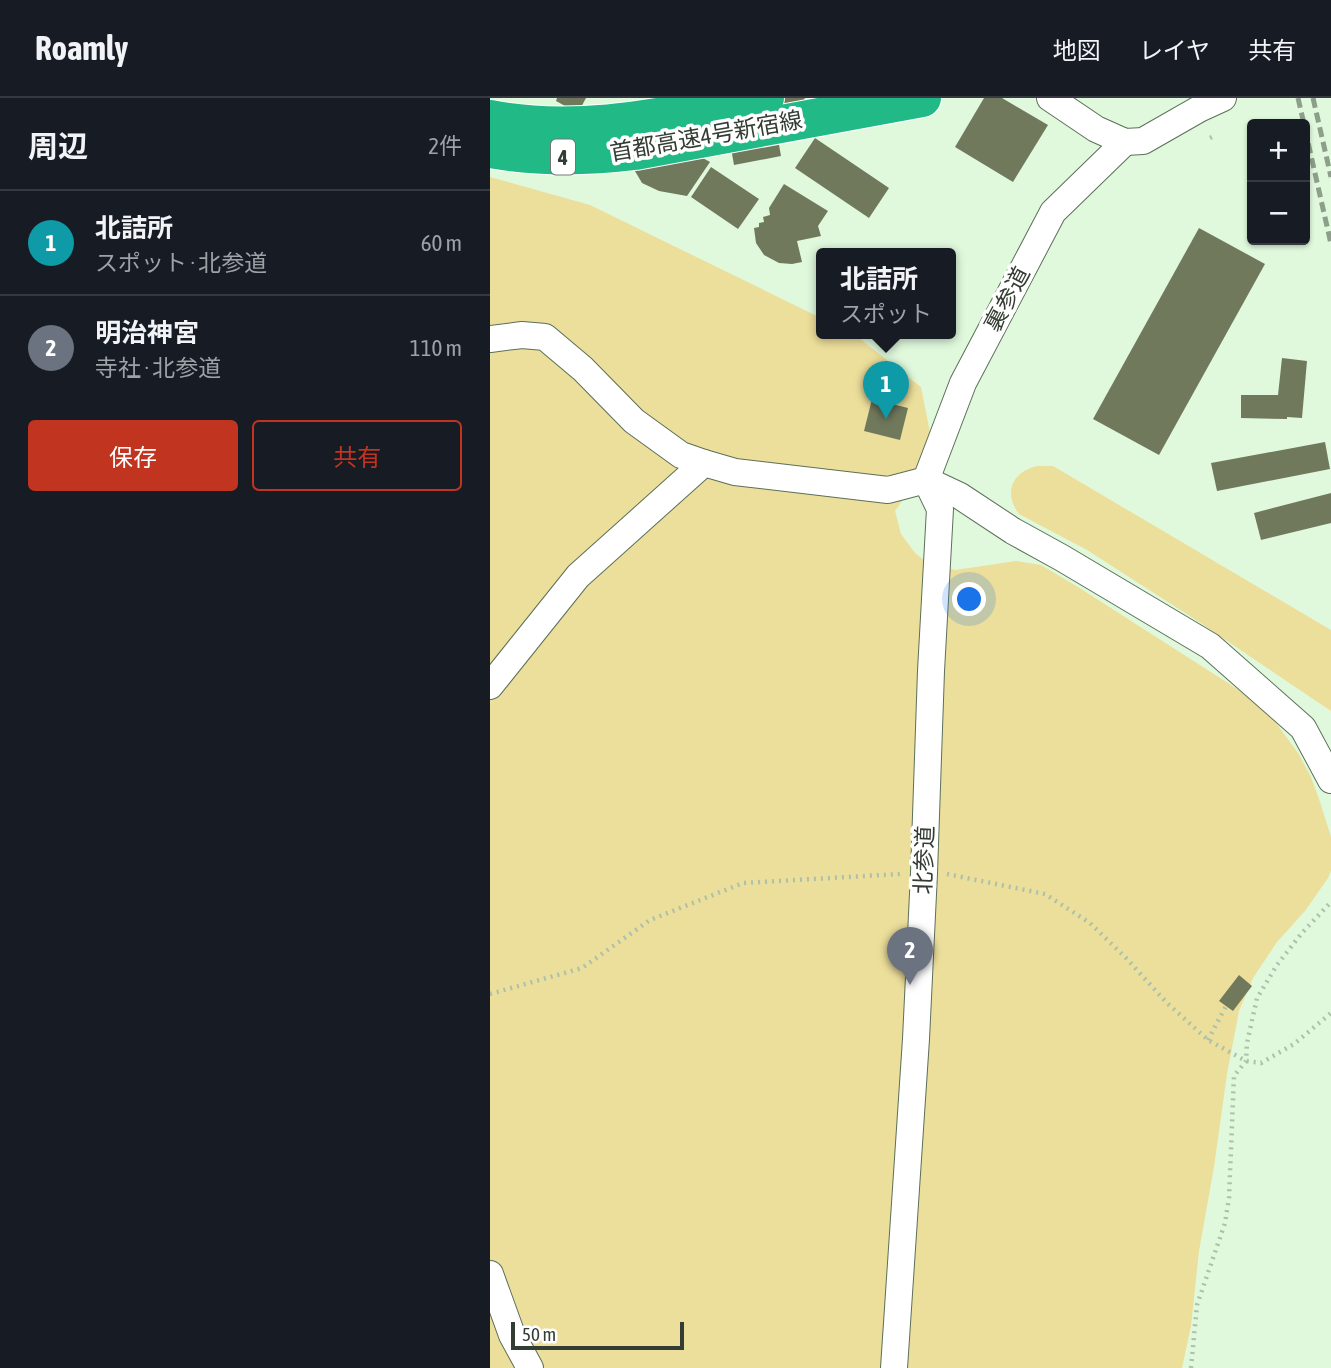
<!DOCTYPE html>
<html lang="ja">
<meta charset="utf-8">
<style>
body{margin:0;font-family:"Asap Condensed","Noto Sans JP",sans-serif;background:#20242c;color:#f1f3f6}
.controls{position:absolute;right:21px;top:21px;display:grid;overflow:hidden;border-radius:7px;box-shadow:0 2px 5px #0004}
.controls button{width:63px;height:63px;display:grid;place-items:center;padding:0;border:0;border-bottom:2px solid #363941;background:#171b24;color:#f1f3f6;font:35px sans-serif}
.scale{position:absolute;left:21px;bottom:18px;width:173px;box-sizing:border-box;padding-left:7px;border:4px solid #343d33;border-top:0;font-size:19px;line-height:24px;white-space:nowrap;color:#343d33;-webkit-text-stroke:5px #fff;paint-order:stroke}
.you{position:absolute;left:480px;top:502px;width:24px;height:24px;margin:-18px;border:5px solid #fff;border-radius:50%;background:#1a73e8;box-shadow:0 0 0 10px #1a73e833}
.badge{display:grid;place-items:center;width:46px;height:46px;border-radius:50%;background:#c03420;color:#fff;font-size:23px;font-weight:700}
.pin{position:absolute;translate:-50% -58px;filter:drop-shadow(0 2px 4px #0008)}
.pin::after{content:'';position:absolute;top:37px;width:24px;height:21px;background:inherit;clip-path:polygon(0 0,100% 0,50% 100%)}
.popup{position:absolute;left:326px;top:150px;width:140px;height:91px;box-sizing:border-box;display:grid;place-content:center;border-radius:7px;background:#171b24;filter:drop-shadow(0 2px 5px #0005);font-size:23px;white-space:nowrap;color:#9ea1a6}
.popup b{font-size:26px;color:#f1f3f6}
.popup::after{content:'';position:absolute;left:50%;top:100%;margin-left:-14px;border:14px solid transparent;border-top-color:#171b24}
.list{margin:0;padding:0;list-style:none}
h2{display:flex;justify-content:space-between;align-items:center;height:91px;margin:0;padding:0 28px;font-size:30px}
h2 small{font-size:23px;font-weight:400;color:#9ea1a6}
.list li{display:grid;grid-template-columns:46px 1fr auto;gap:21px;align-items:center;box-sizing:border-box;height:105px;padding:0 28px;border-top:2px solid #363941}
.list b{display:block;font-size:26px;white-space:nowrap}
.list p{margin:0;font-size:23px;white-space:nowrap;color:#9ea1a6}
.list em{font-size:23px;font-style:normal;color:#9ea1a6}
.actions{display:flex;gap:14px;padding:21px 28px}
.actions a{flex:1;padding:16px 0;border:2px solid #c03420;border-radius:7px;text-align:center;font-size:24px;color:#c03420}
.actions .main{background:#c03420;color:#fff}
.map{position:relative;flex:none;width:841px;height:1270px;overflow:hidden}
header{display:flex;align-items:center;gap:42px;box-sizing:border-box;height:98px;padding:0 35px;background:#171b24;border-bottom:2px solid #363941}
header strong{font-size:33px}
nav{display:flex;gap:38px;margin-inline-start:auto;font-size:24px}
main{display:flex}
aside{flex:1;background:#171b24}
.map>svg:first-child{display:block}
</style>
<header>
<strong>Roamly</strong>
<nav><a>地図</a><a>レイヤ</a><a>共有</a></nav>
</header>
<main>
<aside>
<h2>周辺<small>2件</small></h2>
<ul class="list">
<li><span class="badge" style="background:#0f9aa8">1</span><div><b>北詰所</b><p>スポット · 北参道</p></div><em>60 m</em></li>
<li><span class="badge" style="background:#6b7280">2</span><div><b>明治神宮</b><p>寺社 · 北参道</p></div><em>110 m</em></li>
</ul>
<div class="actions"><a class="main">保存</a><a>共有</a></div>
</aside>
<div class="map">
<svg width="841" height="1270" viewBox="0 0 841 1270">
<rect width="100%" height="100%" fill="#e0f9dd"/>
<g fill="#ecde9b">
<path d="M0 79 100 107 331 220V235L364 236 431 289 442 345 426 384 405 413 411 436 425 455 438 465 465 472 526 463 551 467 588 489 738 585 775 610 808 655 821 679 830 704 841 739V773L838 780 815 813 787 844 763 880 749 913 737 976 724 1069 709 1153 701 1228 692 1270H0Z"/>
<path d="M547 368H563L841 532V613L706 522 597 452 529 416C513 395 522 374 547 368Z"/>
</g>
<g fill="#71795c">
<path d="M67 0H96L88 15 66 3Z"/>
<path d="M265 0H315L303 21Z"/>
<path d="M494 0H512L558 27 523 84 465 49Z"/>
<path d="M325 40 399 90 379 120 305 70Z"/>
<path d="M288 41 291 58 244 67 241 50Z"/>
<path d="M202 54 220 64 197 98 169 93 152 85 142 68Z"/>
<path d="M221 69 269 101 248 131 201 99Z"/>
<path d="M294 86 338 113 328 128 331 138 307 143 312 164 302 166 289 165 274 157 266 145 264 130 269 129V125L274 124 273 119 280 117 279 110Z"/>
<path d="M709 130 775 166 669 357 603 321Z"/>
<path d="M792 260 817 263 812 320 797 319V321L751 320V297H788Z"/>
<path d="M382 301 418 310 410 342 374 333Z"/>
<path d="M835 344 840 371 727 393 721 365Z"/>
<path d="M841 395V425L771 442 764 415Z"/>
<path d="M749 877 762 888 743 913 729 903Z"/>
</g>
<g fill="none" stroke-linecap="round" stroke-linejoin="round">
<g stroke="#5b7058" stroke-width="28">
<g id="minor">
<path d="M560 0 606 31 635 44 653 43 709 11 733 0"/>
<path d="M0 241 32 237 55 239 93 271 144 323 191 357 214 365 245 374 398 392 436 382 470 398 523 433 572 460 720 548 813 630 841 682"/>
<path d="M436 382 473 285 563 114 635 44"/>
<path d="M0 588 88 478 214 365"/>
<path d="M0 1176 22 1237 40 1270"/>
<path d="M404 1270 426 941 434 775 441 573 450 411 436 382"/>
</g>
</g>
<g stroke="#fff" stroke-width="40">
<g id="highway">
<path d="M0 21C92 39 184 16 275 0"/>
<path d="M0 51C49 60 96 59 145 53L432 0"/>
</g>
</g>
<g stroke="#acc0aa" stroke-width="4.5" stroke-dasharray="2 5" stroke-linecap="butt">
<path d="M720 40 726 37"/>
<path d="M457 776 555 796 600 825 636 860 677 905 718 942 756 963 771 965 804 946 841 915"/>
<path d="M0 896 92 870 160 822 253 785 410 776"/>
<path d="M718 942 736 908"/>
<path d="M701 1270 707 1207 735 1125 739 1100 744 978 756 963 757 945 767 900 787 867 811 836 841 804"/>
</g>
<use href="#minor" stroke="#fff" stroke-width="26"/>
<use href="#highway" stroke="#21ba87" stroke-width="38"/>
<g stroke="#8d9e8b" stroke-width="5" stroke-dasharray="10 5" stroke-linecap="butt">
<path d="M808 0 814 26"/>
<path d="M823 0 841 79"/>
<path d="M815 31 841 146"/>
</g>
</g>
<g text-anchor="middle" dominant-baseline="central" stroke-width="7" stroke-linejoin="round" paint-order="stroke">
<rect fill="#fff" stroke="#717770" stroke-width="2" x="61" y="41.5" width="24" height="35" rx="5"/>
<g font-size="21" font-weight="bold" fill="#343d33">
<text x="73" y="59">4</text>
</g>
<g font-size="23" fill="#343d33" stroke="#fff">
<text transform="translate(216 38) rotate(-10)">首都高速4号新宿線</text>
<text transform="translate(517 201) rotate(-62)">裏参道</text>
<text transform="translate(434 762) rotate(-88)">北参道</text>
</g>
</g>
</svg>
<div class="controls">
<button>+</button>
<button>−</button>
</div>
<div class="scale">50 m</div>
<div class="you"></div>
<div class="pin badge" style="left:396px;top:321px;background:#0f9aa8">1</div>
<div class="popup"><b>北詰所</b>スポット</div>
<div class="pin badge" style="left:420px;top:887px;background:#6b7280">2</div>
</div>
</main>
